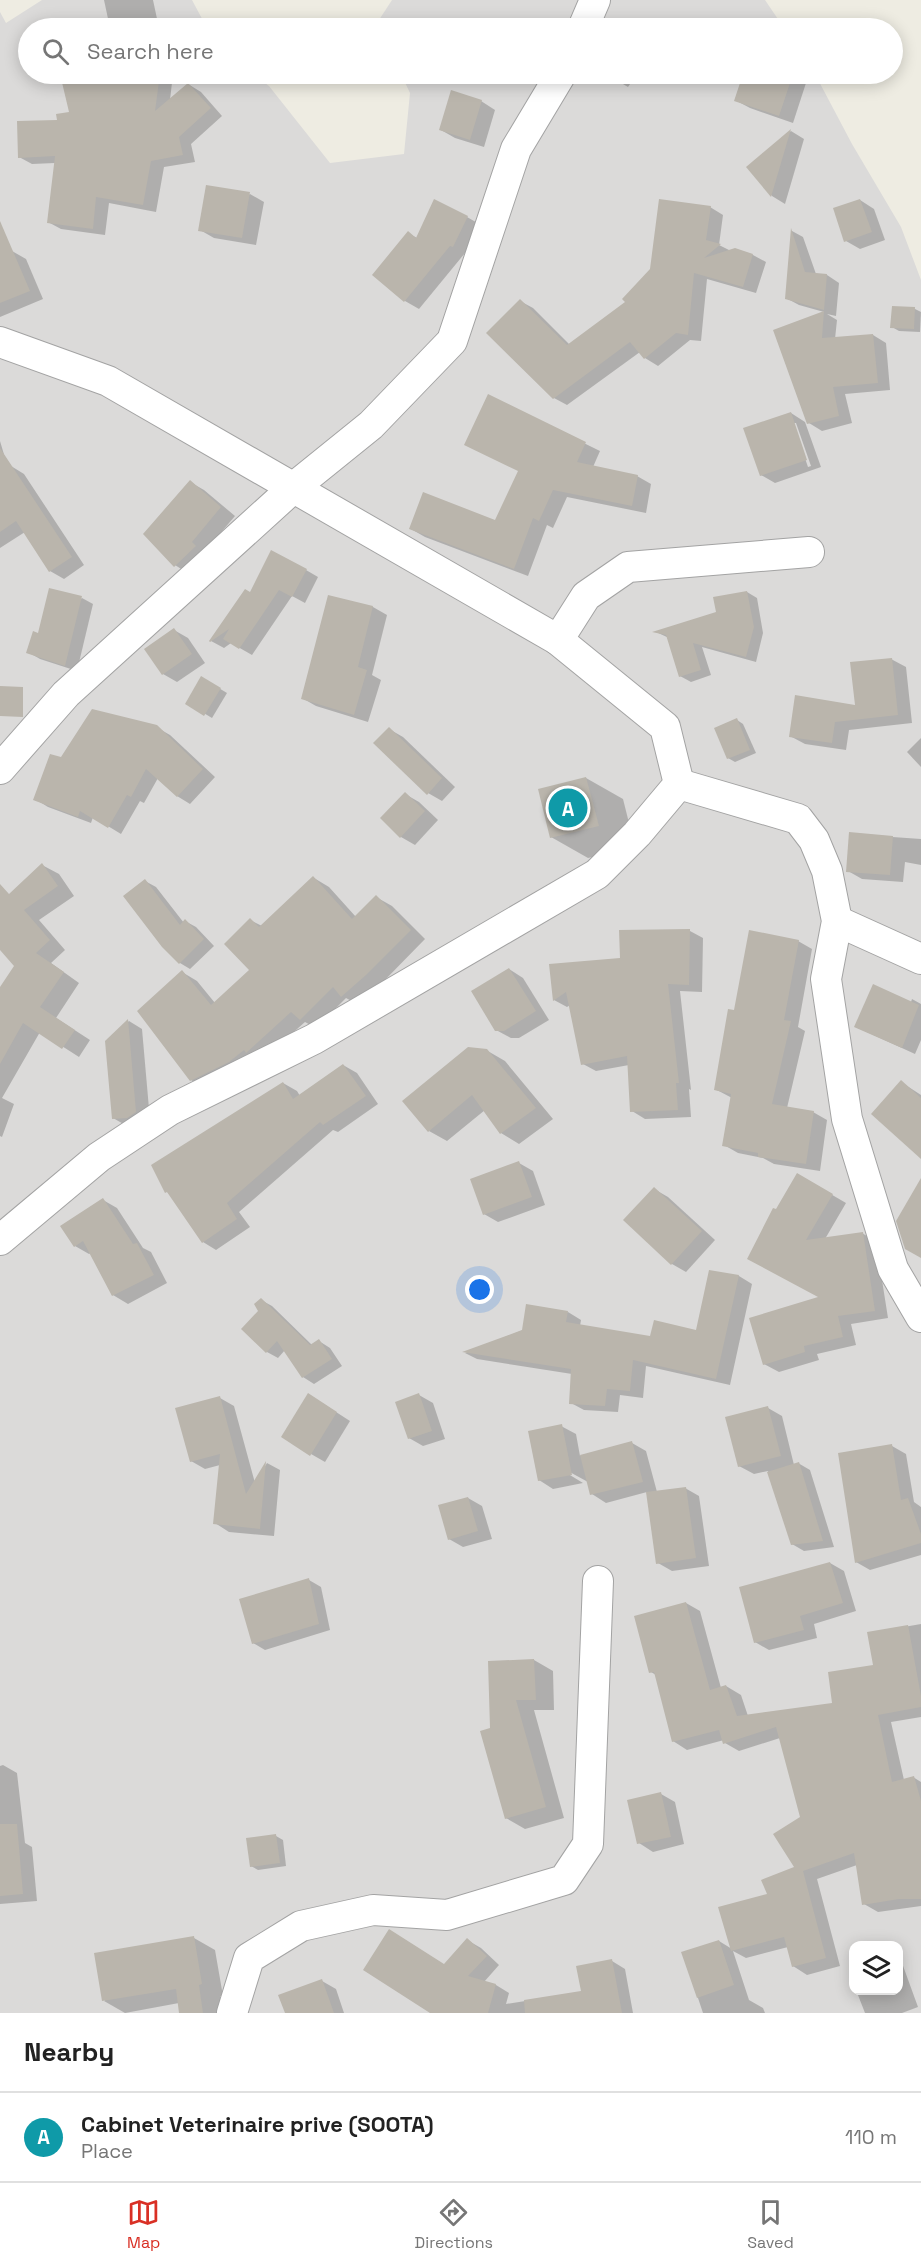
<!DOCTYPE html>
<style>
body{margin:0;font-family:"Space Grotesk",sans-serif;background:#f2f2f2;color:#222}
.controls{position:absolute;right:18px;bottom:18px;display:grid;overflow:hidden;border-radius:12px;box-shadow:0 3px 15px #0003}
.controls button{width:54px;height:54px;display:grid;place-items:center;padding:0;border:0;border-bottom:2px solid #e0e0e0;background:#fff;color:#222;font:30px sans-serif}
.you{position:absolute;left:480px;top:1290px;width:21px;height:21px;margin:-15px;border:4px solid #fff;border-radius:50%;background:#1a73e8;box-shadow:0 0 0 9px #1a73e833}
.badge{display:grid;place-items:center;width:39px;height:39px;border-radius:50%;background:#d93025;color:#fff;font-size:20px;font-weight:700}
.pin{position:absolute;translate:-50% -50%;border:3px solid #fff;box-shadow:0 2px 6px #0006}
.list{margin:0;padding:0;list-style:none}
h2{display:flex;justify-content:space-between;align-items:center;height:78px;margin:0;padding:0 24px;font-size:26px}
h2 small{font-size:20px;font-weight:400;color:#767676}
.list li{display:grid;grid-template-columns:39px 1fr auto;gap:18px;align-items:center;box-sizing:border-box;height:90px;padding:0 24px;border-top:2px solid #e0e0e0}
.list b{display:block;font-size:22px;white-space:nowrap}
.list p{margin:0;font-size:20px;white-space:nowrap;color:#767676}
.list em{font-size:20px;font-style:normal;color:#767676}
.icon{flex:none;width:33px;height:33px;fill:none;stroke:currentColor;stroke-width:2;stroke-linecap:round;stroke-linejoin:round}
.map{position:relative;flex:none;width:921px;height:2013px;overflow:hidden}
.search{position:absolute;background:#fff;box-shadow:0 3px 15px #0003;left:18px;right:18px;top:18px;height:66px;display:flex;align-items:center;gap:15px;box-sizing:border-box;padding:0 21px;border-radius:33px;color:#767676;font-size:22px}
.sheet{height:168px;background:#fff}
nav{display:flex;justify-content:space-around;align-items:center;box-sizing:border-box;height:84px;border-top:2px solid #e0e0e0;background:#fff;font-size:16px;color:#767676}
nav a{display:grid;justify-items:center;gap:3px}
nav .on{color:#d93025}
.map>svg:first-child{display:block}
</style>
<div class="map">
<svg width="921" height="2013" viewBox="0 0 921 2013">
<rect width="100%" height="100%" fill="#eeece2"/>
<g fill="#dbdad9" fill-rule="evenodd">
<path d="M42 0H192L207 28H28V74H253L269 86 330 163 404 154 410 93 401 74H815L852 144 901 227 921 280V2013H0V12L6 23ZM854 1946H898V1990H854Z"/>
<path d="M392 0H765L784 28H380L377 23Z"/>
</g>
<g fill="#0003" fill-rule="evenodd">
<path d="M104 0H153L159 28H110Z"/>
<path d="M62 74H173L170 100 188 84 201 92 222 116 191 144 195 162 164 167 156 212 109 203 105 235 61 229 48 222 55 163 32 164 19 157 59 121 71 114Z"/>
<path d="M606 74H637L628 87Z"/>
<path d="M744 74H788L806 83 793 123 750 108 735 100Z"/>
<path d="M481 101 495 110 484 147 455 138 441 130Z"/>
<path d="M791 131 804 139 785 204 772 196 748 167Z"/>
<path d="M250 194 264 202 256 245 214 238 200 230Z"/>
<path d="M860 200 874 209 885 240 860 249 846 241Z"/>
<path d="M710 207 723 215 719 245 731 251 735 250 753 255 766 262 756 293 707 279 701 341 690 340 658 366 645 358 640 352 567 405 554 398 520 301 533 308 570 345 627 303Z"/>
<path d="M467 217 481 225 468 254 465 253 419 309 405 301 408 233 417 238Z"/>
<path d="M792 231 803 237 816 274 827 275 839 283 836 316 827 314 837 320 835 339 873 335 886 343 890 390 845 394 852 423 822 431 809 423 775 331 824 312 799 305 786 298Z"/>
<path d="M12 251 26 259 43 299 0 317V252Z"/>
<path d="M893 308 915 309 921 312 920 332 899 331 892 327Z"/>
<path d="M488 396 600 451 593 467 637 476 651 484 646 513 567 497 553 528 547 525 528 576 425 537 411 529 496 521 520 471Z"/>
<path d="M791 413 805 422 821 467 775 483 761 475ZM793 423H796L811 466 808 467Z"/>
<path d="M0 441 8 468 11 466 24 474 84 565 64 579 50 571 25 532 0 548Z"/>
<path d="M190 482 204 490 235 516 205 551 189 574 175 565Z"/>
<path d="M306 570 318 577 305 603 292 596 252 655 231 643 224 648 211 641 250 594Z"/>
<path d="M747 592 757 598 763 633 756 662 702 647 711 675 691 682 680 676 669 638 656 632 718 614Z"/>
<path d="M329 596 373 607 387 615 372 675 381 680 368 722 316 706 302 698Z"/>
<path d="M82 598 93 604 77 671 40 659 28 652 39 635Z"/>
<path d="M174 630 188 638 205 663 177 682 163 674Z"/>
<path d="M891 659 906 667 912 723 849 730 846 750 805 744 790 736 857 706Z"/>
<path d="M202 678 227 693 212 718 187 703Z"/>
<path d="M737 720 743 724 756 753 735 762 728 758Z"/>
<path d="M156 727 170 735 215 777 190 804 177 796 158 778 144 803 140 801 121 834 93 817 91 823 48 807 35 799 62 759Z"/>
<path d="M389 729 403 737 455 787 442 801 428 793Z"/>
<path d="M921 738V767L907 752Z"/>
<path d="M586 778 623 799 635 847 588 858 551 837Z"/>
<path d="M405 794 419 802 438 820 415 845 401 837Z"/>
<path d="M850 834 921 839V865L905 862 903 882 862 879 848 871Z"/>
<path d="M42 865 59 874 74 896 39 920 65 950 51 963 79 983 56 1018 90 1040 79 1057 40 1032 2 1098 14 1104 2 1137 0 1136V990L16 965 0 947V904Z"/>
<path d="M314 878 329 887 356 917 376 897 392 906 425 939 381 984 357 1004 346 998 316 1028 305 1022 262 1060 206 1089 191 1080 182 972 197 981 215 1003 251 970 250 920 262 926Z"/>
<path d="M145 881 156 887 184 923 185 921 196 927 214 946 190 969 180 963Z"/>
<path d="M621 931H690L703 938 702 992 680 991 691 1090 689 1089 691 1117 645 1119 632 1111 629 1065 596 1071 583 1064 570 1005 567 1007 554 1000 551 965 621 959Z"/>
<path d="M798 941 812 949 798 1027 805 1031 787 1108 813 1112 827 1120 820 1171 774 1164 763 1158 738 1153 724 1145 732 1098 715 1089 735 1012Z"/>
<path d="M509 969 523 978 549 1020 519 1038H511L496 1030Z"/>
<path d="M912 999 921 1004V1040L915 1054 856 1027 911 1002Z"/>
<path d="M129 1021 142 1029 150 1120 127 1126 113 1118 107 1042Z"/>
<path d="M486 1050 505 1061 553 1119 519 1144 501 1133 485 1110 447 1141 429 1131Z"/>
<path d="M343 1065 357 1073 378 1104 338 1132 333 1130 239 1212 250 1227 216 1250 203 1242 170 1194 166 1191 283 1083 297 1091 300 1096Z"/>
<path d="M901 1082 921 1095V1157Z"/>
<path d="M519 1163 533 1171 545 1205 498 1222 484 1214Z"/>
<path d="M798 1175 846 1203 825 1239 862 1233 876 1242 888 1318 851 1324 856 1345 817 1354 819 1360 779 1372 764 1364 822 1298 776 1211Z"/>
<path d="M654 1189 668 1197 715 1240 686 1272 672 1264Z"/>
<path d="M103 1200 117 1208 143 1248 151 1252 167 1283 128 1304 113 1295 91 1253 89 1254 75 1246Z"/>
<path d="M710 1271 739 1276 752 1284 730 1385 646 1366 643 1398 620 1395 618 1412 584 1410 571 1403 572 1374 477 1359 465 1353 568 1312 581 1320 580 1326 651 1337 697 1332Z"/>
<path d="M261 1300 272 1306 312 1345 319 1341 330 1348 342 1366 314 1384 303 1377 285 1350 278 1358 267 1352 260 1311Z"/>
<path d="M419 1395 433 1403 445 1439 423 1446 409 1438Z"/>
<path d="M220 1398 234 1406 255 1483 267 1463 280 1470 274 1536 229 1532 215 1523 220 1465 205 1469 191 1461Z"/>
<path d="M322 1403 350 1421 325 1462 311 1454Z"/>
<path d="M768 1408 782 1416 794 1465 798 1463 810 1470 834 1547 804 1551 792 1544 768 1471 754 1474 739 1466Z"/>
<path d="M561 1426 576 1434 580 1456 632 1443 646 1451 657 1492 685 1488 699 1496 709 1566 672 1571 658 1563 647 1492 606 1503 592 1494 588 1482 566 1470 565 1472 583 1483 553 1489 539 1480Z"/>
<path d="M892 1446 906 1454 914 1502 921 1507V1555L870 1570 856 1562Z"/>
<path d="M468 1498 482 1506 492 1539 463 1547 449 1539Z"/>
<path d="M830 1563 844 1571 856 1611 814 1624 817 1638 769 1650 755 1642Z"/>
<path d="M309 1580 321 1587 330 1630 265 1650 253 1643Z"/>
<path d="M686 1603 700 1611 721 1688 726 1686 741 1695 748 1716 834 1705 875 1666 869 1633 921 1624V1717L891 1722 904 1780 913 1777 921 1782V1906L878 1912 864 1904 857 1865 817 1879 840 1966 807 1975 793 1966 788 1947 746 1958 733 1951 749 2000 763 2008 765 2013H703L683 1953 719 1941 732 1949 769 1895 796 1868 802 1817 780 1738 739 1751 725 1743 724 1740 687 1750 673 1741 656 1675 651 1672Z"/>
<path d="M534 1660 553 1671 554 1710H534L564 1818 525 1829 506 1818 492 1729Z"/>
<path d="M3 1765 17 1773 25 1843 32 1847 37 1901 0 1904V1766Z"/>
<path d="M661 1794 675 1802 684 1844 653 1852 639 1843Z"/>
<path d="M276 1836 283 1840 286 1866 258 1870 251 1866Z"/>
<path d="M194 1938 215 1950 223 1996H220L222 2013H181L179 2003 125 2013 104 2001Z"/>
<path d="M467 1940 481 1948 499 1965 484 1982 496 1985 509 1993 506 2004 582 1992 612 1961 625 1969 633 2013H433L444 1966Z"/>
<path d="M898 1961 902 1963 918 2007 902 2013H865L856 1990H898Z"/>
<path d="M854 1967V1983L849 1969Z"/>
<path d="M322 1981 336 1989 344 2013H286Z"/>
</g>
<g fill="#bab5ac">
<path d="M60 74H160L155 111 188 83 211 108 179 137 183 155 151 161 143 205 96 197 93 229 47 223 55 156 18 158 17 121 57 120 56 114 69 112Z"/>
<path d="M743 74H793L779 116 734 101Z"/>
<path d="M451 90 482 100 470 140 439 130Z"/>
<path d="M791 129 771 197 746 167Z"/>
<path d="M206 185 250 192 242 238 198 231Z"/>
<path d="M434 199 468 216 453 247 450 246 404 302 372 275 408 231 416 238Z"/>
<path d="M659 199 711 206 706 240 721 244 704 258 735 248 753 254 743 287 694 273 688 335 676 333 644 359 630 342 553 399 486 333 520 299 567 345 625 302 622 299 650 269Z"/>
<path d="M860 199 872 232 844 242 833 208Z"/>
<path d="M0 221 30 291 0 303Z"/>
<path d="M791 228 805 272 827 274 824 310 785 299Z"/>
<path d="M892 306 915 307 914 329 890 328Z"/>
<path d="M824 311 822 338 873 334 878 383 833 387 839 416 807 424 773 330Z"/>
<path d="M488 394 586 442 577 462 638 475 632 506 553 490 539 521 533 518 514 569 409 529 423 492 495 520 518 471 464 445Z"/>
<path d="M791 412 807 460 760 476 743 428Z"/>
<path d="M0 448 72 557 49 572 16 521 0 532Z"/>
<path d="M190 480 221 507 192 542 196 546 174 567 143 534Z"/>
<path d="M271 550 307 569 292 597 279 590 239 649 223 639 229 629 210 642 209 641 245 589 250 592Z"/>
<path d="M49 588 82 596 65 666 26 653 33 631 38 633Z"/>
<path d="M747 591 754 627 746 657 693 643 701 670 679 677 666 635 652 632 716 612 713 597Z"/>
<path d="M328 595 373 606 358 667 367 670 354 715 301 699Z"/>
<path d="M174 628 192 654 162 675 144 649Z"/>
<path d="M892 658 898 715 835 722 832 743 789 737 795 695 855 705 850 662Z"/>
<path d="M201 676 221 688 204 716 185 704Z"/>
<path d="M0 686 23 687V717L0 716Z"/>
<path d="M92 709 157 725 203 769 177 797 146 769 131 797 127 795 108 828 80 811 78 817 33 800 50 754 61 757Z"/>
<path d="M737 718 750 750 727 759 714 728Z"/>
<path d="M389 727 442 778 427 795 373 743Z"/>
<path d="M586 777 599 826 550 838 538 789Z"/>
<path d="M405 792 425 811 400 838 380 818Z"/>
<path d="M849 832 893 836 890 875 846 872Z"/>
<path d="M42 863 58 886 24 910 50 940 36 953 64 972 40 1007 75 1030 62 1049 23 1023 0 1064V987L14 966 0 950V884L9 894Z"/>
<path d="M313 876 352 919 376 895 411 930 366 975 341 997 333 987 300 1020 291 1012 246 1053 244 1050 229 1062 190 1081 137 1011 182 970 211 1005 249 970 224 944 250 918 259 927Z"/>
<path d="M145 879 180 925 185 919 204 939 179 964 162 947 123 896Z"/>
<path d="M690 929 689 985 668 984 679 1083H676L678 1110 630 1112 627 1056 581 1065 566 992 553 1001 549 964 620 958 619 930Z"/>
<path d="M749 930 799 940 784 1020 791 1021 772 1104 814 1111 806 1164 758 1157V1153L722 1146 731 1094 714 1090 728 1009 734 1010Z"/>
<path d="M509 968 536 1011 504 1031H495L471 991Z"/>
<path d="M873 984 919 1005 902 1048 854 1027Z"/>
<path d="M128 1019 136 1112 127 1118 112 1119 105 1041Z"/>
<path d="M468 1047 487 1049 536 1108 500 1134 472 1095 428 1132 402 1101Z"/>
<path d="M343 1064 366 1096 323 1125 320 1122 227 1203 237 1219 202 1243 167 1192 165 1193 151 1165 283 1082 293 1099Z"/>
<path d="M901 1080 921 1098V1159L871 1114Z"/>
<path d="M519 1161 532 1197 483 1215 470 1179Z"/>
<path d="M797 1173 833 1194 806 1240 863 1232 875 1311 838 1316 843 1337 804 1346 805 1352 763 1365 749 1318 818 1297 747 1259 773 1208 776 1209Z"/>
<path d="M921 1178V1258L905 1249 896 1221Z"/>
<path d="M654 1187 702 1231 671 1265 623 1220Z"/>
<path d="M103 1198 133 1244 137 1243 154 1275 112 1296 83 1241 74 1247 60 1226Z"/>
<path d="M709 1270 739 1275 716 1379 633 1360 630 1391 607 1389 605 1406 569 1404 571 1369 462 1352 522 1330 526 1304 568 1311 566 1322 650 1336 654 1320 696 1330Z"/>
<path d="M261 1298 310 1345 319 1339 332 1359 302 1378 277 1341 266 1353 241 1329 258 1311 254 1304Z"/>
<path d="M308 1393 337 1412 310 1456 281 1437Z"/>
<path d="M419 1393 432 1431 408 1439 395 1402Z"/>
<path d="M220 1396 246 1494 266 1461 260 1529 213 1524 220 1454 190 1462 175 1408Z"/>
<path d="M768 1406 781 1456 738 1467 725 1417Z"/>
<path d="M562 1424 572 1475 538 1481 528 1431Z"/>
<path d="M632 1441 643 1482 590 1495 580 1455Z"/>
<path d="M892 1444 901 1500 908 1498 921 1534V1543L855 1563 838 1453Z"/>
<path d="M799 1462 823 1541 791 1545 767 1472Z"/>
<path d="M686 1487 696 1558 656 1564 646 1492Z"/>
<path d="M468 1497 478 1531 448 1540 438 1505Z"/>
<path d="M830 1562 843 1603 800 1616 804 1630 754 1643 739 1587Z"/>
<path d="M309 1578 319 1624 252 1644 239 1599Z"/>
<path d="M686 1602 710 1690 726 1685 737 1716 832 1703 828 1672 873 1665 867 1632 908 1625 921 1696V1707L878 1715 892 1782 914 1776 921 1801V1899H899L862 1905 854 1853 803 1871 826 1958 792 1967 784 1937 731 1951 718 1907 767 1894 761 1880 794 1867 773 1834 800 1817 776 1727 723 1744 719 1730 672 1742 654 1672 649 1673 634 1616Z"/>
<path d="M534 1659 536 1700H516L546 1807 505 1819 480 1731 490 1728 488 1661Z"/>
<path d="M661 1792 671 1837 637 1844 627 1800Z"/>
<path d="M0 1824H17L23 1894 0 1896Z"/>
<path d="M276 1834 280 1863 250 1867 246 1838Z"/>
<path d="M389 1929 444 1964 467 1938 487 1956 468 1976 496 1984 488 2013H430L363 1970Z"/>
<path d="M194 1936 202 1984 199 1985 203 2013H179L176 1989 102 2001 94 1953Z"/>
<path d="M719 1940 734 1985 697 1998 681 1952Z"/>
<path d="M612 1959 622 2013H525L524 2000 581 1991 576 1966Z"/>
<path d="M322 1979 334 2013H285L278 1995Z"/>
</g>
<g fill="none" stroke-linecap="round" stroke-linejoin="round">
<g stroke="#a3a3a3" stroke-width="32">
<g id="minor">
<path d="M583 28 595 0"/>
<path d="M0 342 108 381 558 640 665 727 679 784 637 834 597 874 314 1039 170 1110 99 1157 0 1240"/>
<path d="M558 640 586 596 628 567 809 552"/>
<path d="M0 769 66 694 293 488 371 425 452 341 516 149 561 74"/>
<path d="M679 784 798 819 814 840 827 871 837 921 826 979 847 1119 893 1269 921 1317"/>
<path d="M837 921 921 959"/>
<path d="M232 2013 249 1958 301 1926 373 1910 447 1915 564 1880 588 1844 598 1581"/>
</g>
</g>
<use href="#minor" stroke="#fff" stroke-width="30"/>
</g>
</svg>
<div class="controls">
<button><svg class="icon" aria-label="layers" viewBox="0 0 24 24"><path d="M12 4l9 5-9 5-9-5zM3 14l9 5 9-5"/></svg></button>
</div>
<div class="you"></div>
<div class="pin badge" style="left:568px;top:808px;background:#0f9aa8">A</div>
<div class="search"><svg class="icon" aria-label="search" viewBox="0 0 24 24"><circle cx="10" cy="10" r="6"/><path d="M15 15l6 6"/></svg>Search here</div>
</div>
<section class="sheet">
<h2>Nearby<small></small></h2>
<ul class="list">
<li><span class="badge" style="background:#0f9aa8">A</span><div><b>Cabinet Veterinaire prive (SOOTA)</b><p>Place</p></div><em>110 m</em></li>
</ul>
</section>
<nav>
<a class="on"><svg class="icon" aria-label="map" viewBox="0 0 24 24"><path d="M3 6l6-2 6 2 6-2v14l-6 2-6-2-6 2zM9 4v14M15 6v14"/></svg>Map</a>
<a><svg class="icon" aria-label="directions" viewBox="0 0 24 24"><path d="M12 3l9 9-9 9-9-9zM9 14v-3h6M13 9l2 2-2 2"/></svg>Directions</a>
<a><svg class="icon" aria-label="saved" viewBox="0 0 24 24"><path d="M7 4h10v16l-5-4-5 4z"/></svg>Saved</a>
</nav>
